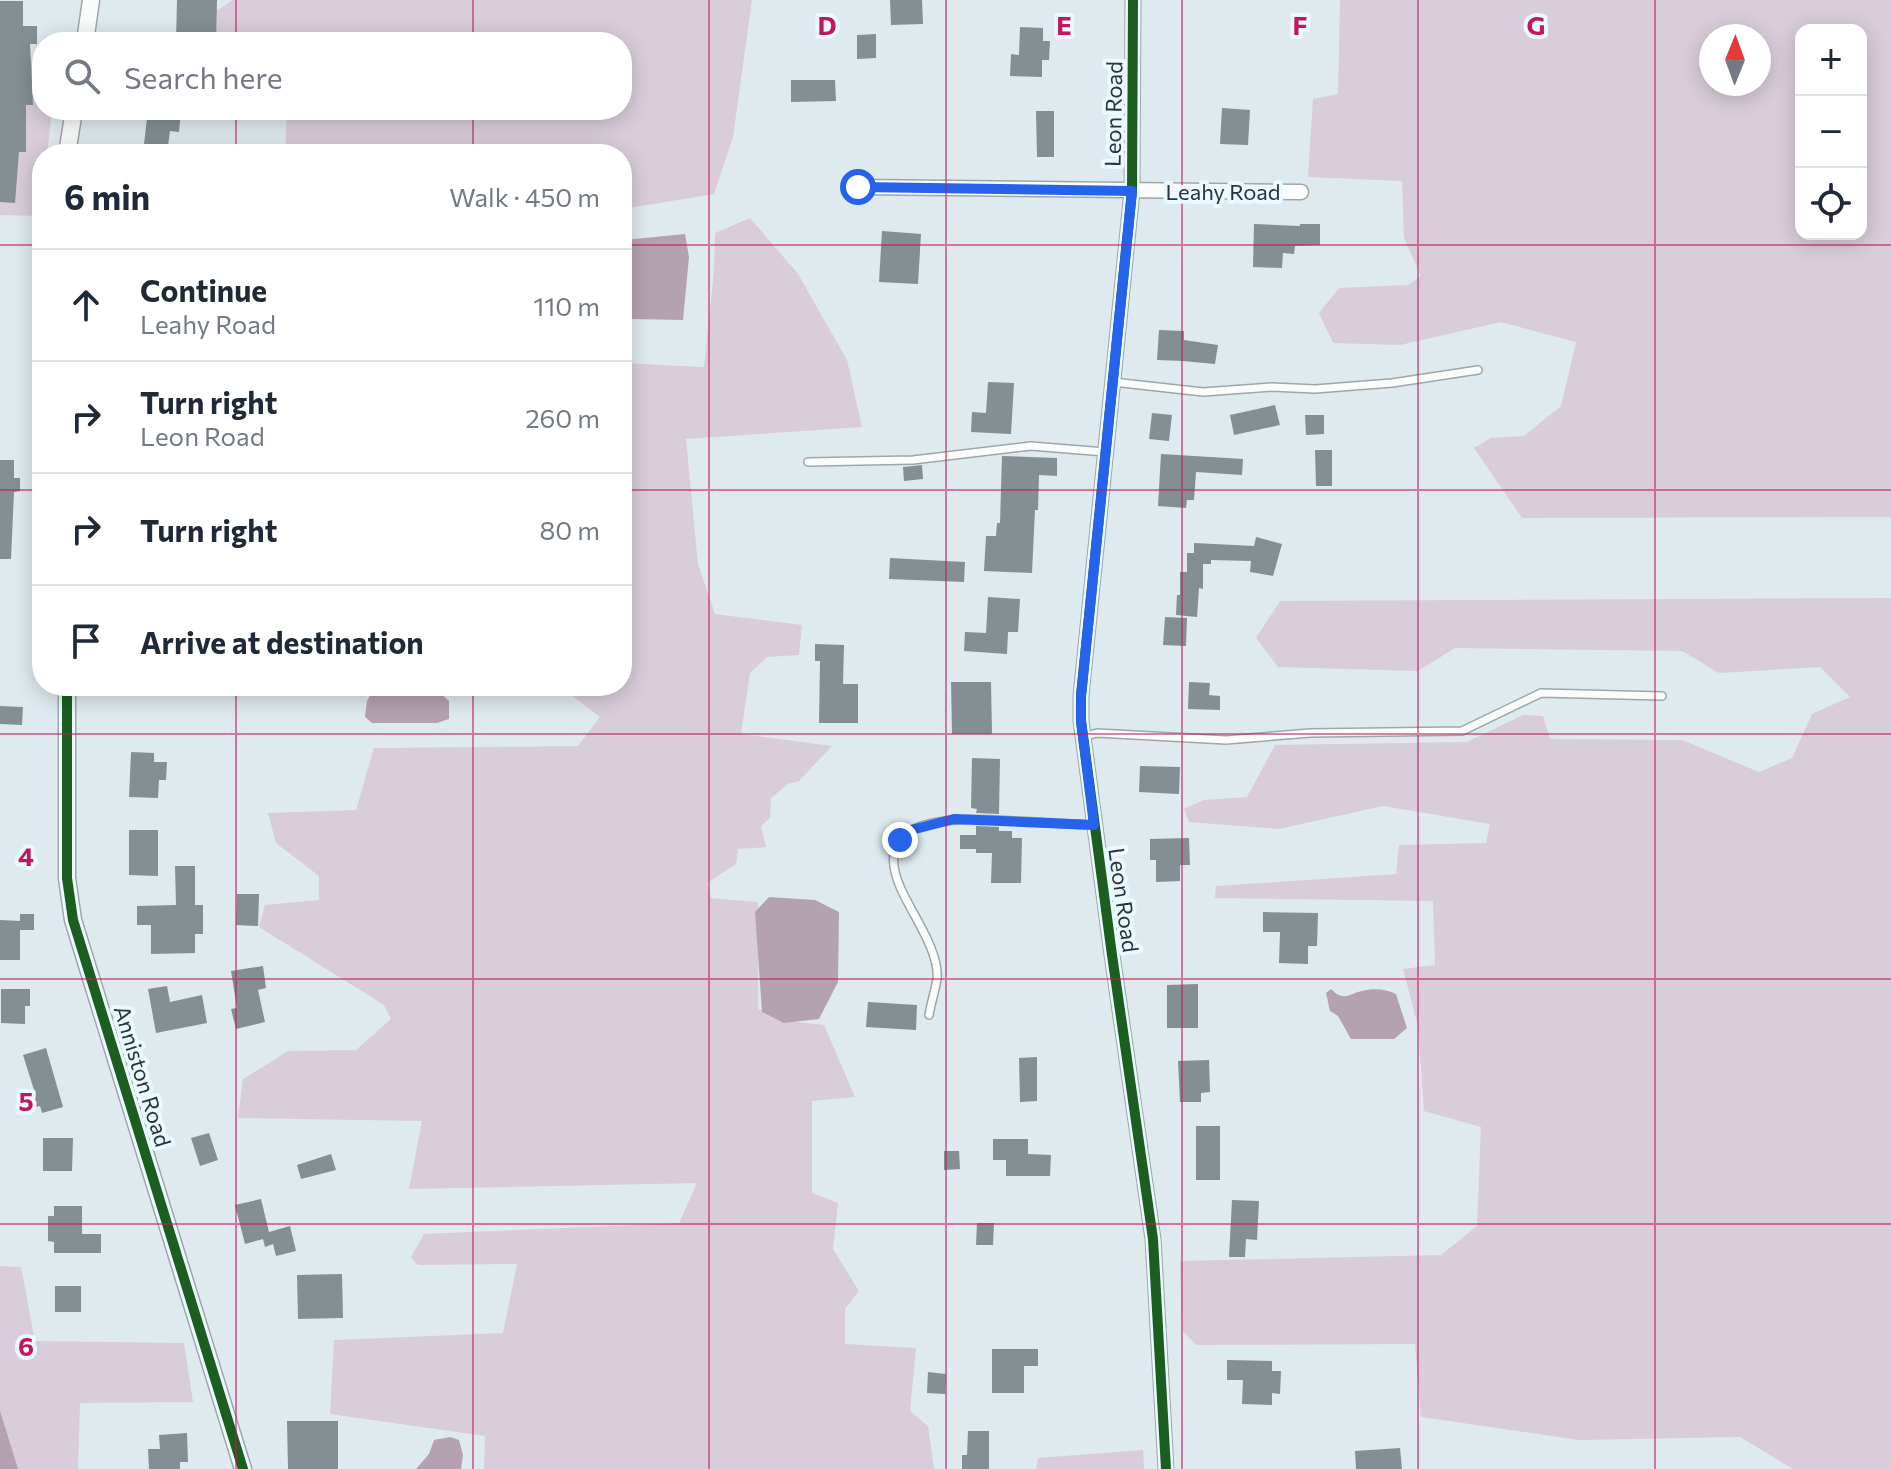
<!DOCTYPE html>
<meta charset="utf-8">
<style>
body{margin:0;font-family:Commissioner,sans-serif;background:#f2f2f3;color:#1f2937}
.controls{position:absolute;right:24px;top:24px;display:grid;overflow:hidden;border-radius:16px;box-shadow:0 4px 20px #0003}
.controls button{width:72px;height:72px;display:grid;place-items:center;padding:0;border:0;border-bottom:2px solid #e0e1e3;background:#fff;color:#1f2937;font:40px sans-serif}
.compass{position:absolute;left:1699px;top:24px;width:72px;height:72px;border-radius:50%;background:#fff;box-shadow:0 4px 20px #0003;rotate:1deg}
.stop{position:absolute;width:24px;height:24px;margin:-18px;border:6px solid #2563eb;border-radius:50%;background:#fff}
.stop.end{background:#2563eb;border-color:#fff;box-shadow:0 2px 8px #0008}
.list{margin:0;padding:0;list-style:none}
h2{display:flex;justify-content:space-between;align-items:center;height:104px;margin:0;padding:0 32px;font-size:34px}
h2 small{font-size:26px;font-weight:400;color:#747a83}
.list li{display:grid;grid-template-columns:52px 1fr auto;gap:24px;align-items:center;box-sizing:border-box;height:112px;padding:0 32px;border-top:2px solid #e0e1e3}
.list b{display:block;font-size:30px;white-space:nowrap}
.list p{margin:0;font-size:26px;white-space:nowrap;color:#747a83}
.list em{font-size:26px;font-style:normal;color:#747a83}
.icon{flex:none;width:44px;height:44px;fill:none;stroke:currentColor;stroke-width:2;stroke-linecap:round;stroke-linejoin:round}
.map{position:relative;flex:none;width:1891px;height:1469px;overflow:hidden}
.search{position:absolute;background:#fff;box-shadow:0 4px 20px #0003;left:32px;top:32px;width:600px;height:88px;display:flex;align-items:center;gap:20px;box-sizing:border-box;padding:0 28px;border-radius:32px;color:#747a83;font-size:30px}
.panel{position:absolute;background:#fff;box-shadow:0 4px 20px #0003;left:32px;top:144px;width:600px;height:552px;border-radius:32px}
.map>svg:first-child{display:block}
</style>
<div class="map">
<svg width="1891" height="1469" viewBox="0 0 1891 1469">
<rect width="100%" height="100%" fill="#dfeaee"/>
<g fill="#d8cdd9" fill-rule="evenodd">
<path d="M233 0H752L733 137 714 194 629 208 622 207V154H285L287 110H622V42H208L215 12Z"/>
<path d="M1340 0H1891V517L1522 518 1474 448 1491 438 1524 436 1561 406 1576 342 1501 322 1400 345 1333 343 1319 313 1339 288 1408 285 1421 276 1404 238 1402 181 1308 177 1313 99 1338 94ZM1861 30V234H1801V30ZM1711 36H1759V84H1711Z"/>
<path d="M42 60V110H52L47 154H42V216L0 215V64Z"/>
<path d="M750 218 798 274 847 360 862 427 686 439 698 564 715 614 802 625 799 655 767 657 750 673 741 734 832 746 799 781 788 784 771 798 770 818 761 826 766 847 738 849 736 864 707 883 711 898 758 902V1009L787 1021 824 1025 855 1097 812 1101V1193L838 1203 833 1249 859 1291 845 1309V1344L916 1348 910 1411 928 1426 934 1469H484L485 1436 330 1414 334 1340 503 1333 517 1264 418 1265 411 1257 424 1234 679 1223 697 1183 409 1189 422 1121 238 1118 243 1079 288 1051 356 1050 391 1019 384 1005 259 927 265 905 319 900V876L276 843 268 813 356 810 374 748 578 746 600 717 559 686H622V363L704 367 714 270 715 233Z"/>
<path d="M1891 598V1469H1793L1740 1437 1579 1440 1421 1417 1415 1344 1196 1345 1182 1330 1180 1261 1441 1255 1477 1226 1481 1127 1424 1111 1418 1026 1403 969 1435 965 1433 901 1215 898 1216 886 1396 874 1399 845 1486 843 1490 824 1383 806 1279 829 1189 822 1184 809 1204 800 1247 797 1275 745 1467 742 1523 715 1543 716 1550 739 1682 740 1759 772 1792 758 1812 714 1850 697 1820 667 1719 673 1682 651 1455 648 1418 671 1278 667 1256 638 1280 601Z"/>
<path d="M0 1266 21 1267 35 1341 184 1343 193 1402 80 1403 78 1469H17L0 1413Z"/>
<path d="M1143 1450 1144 1469H1036L1038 1458Z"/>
</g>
<g fill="#b5a2b0">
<path d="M685 234 689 257 683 320 631 319 623 313 625 240Z"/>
<path d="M372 692H439L449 701V719L437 723H372L365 717 367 701Z"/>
<path d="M769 897 815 900 839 912 838 982 819 1019 784 1023 762 1012 755 912Z"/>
<path d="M1331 989C1344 1002 1348 994 1362 991 1373 988 1387 989 1396 994L1407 1028 1394 1039H1351L1338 1016 1330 1011 1326 993Z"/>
<path d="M0 1411 18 1469H0Z"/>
<path d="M450 1437 459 1440 463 1455 461 1469H416L429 1454 434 1440Z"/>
</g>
<g fill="#838f93">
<path d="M177 0H217L216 42H176Z"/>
<path d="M890 0H922L923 24 891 25Z"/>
<path d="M0 1H23V26H37V44H30L33 105H26V152H19L15 203 0 202Z"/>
<path d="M1020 27 1043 28V41H1050L1049 60H1042V77L1010 76 1011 54 1019 55Z"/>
<path d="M876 34V58L857 59V35Z"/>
<path d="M791 80H835L836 101 791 102Z"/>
<path d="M1222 108 1250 110 1248 145 1220 144Z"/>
<path d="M148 110H181L179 132 170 131 168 146 144 144Z"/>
<path d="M1036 111H1054V157H1037Z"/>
<path d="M1254 224 1300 226V224H1320V245L1295 246 1294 254 1283 253 1282 268 1253 267Z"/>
<path d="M882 231 921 234 918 284 879 282Z"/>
<path d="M1159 330 1184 331V340L1218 345 1215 364 1183 361 1157 360Z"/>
<path d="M988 382 1014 383 1011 434 971 432 972 412 986 413Z"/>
<path d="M1275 405 1280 425 1234 435 1230 415Z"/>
<path d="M1152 413 1172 415 1169 441 1149 439Z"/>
<path d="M1305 415H1324V434L1306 435Z"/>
<path d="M1315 450H1332V486H1316Z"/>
<path d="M1161 454 1243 459 1242 475 1196 472 1194 500H1187L1186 508 1158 506Z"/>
<path d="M1002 456 1057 458V476L1039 475 1038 510H1035L1032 573 984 571 986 536H996L997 523H1000Z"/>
<path d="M0 460H14V478H20V491L14 492 11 559H0Z"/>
<path d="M922 465 923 479 904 481 903 467Z"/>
<path d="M1256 537 1282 544 1273 576 1250 572 1251 561 1211 560V564H1203V589L1199 588 1197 617 1176 615 1177 595H1180V572H1187V553H1194V543L1254 546Z"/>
<path d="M890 558 965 562 964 582 889 579Z"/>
<path d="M988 597 1020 599 1018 632H1008L1007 654 964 651 965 632 986 633Z"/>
<path d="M1165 617 1187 618 1186 646 1163 645Z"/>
<path d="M815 644 844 645 843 684H858V723H819L820 661H815Z"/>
<path d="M951 682H991L992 734H952Z"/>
<path d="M1189 682 1210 683 1209 695 1220 696V710L1188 709Z"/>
<path d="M0 706 23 707 22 725 0 724Z"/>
<path d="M131 752 154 753V762H167L166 780H159L158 798 129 797Z"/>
<path d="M972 758 1000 759 999 814 976 813 977 809 971 808Z"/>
<path d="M1140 766 1180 767 1179 794 1139 792Z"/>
<path d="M976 826 999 827V831H1012V838H1022L1021 883H991L992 853H976V849H960V835H976Z"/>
<path d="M129 830H158V876L129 875Z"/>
<path d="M1189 838 1190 865H1180V881L1156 882V860H1150V839Z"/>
<path d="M175 866H195V905H203V934H195V953L151 954V925H137V906L176 905Z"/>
<path d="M237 894H259L258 926 236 925Z"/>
<path d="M1263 912 1318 913 1317 946H1308V964L1279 963 1280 932H1263Z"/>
<path d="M20 914H34V930H20V960H0V920L20 921Z"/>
<path d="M263 966 266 988 258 990 265 1022 236 1029 231 1009 237 1008 231 971Z"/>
<path d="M1198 984V1028H1167V985Z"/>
<path d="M167 986 170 1002 202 995 207 1023 156 1033 148 989Z"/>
<path d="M1 989H30V1006H25V1024L1 1023Z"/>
<path d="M868 1002 917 1005 916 1030 866 1027Z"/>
<path d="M46 1048 63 1107 42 1113 40 1106 22 1111 17 1095 34 1090 23 1055Z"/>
<path d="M1037 1057V1101L1020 1102 1019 1058Z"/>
<path d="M1209 1060 1210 1092 1201 1093V1102H1180L1178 1061Z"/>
<rect x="1196" y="1126" width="24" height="54"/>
<path d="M209 1133 218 1160 200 1166 191 1138Z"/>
<path d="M43 1138H73L72 1171H43Z"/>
<path d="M993 1139H1028V1154L1051 1155 1050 1176H1006V1160H993Z"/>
<path d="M944 1151H959L960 1169 944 1170Z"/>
<path d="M331 1154 336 1170 301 1179 297 1165Z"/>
<path d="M261 1199 269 1232 290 1226 296 1251 276 1256 273 1244 265 1247 263 1239 245 1244 235 1205Z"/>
<path d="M1232 1200 1259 1201 1257 1240 1246 1239 1245 1257H1229Z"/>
<path d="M54 1206H82V1234H101V1253H54V1242L48 1241V1216H54Z"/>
<path d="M977 1223H994L993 1245H976Z"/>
<path d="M342 1274 343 1318 298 1319 297 1275Z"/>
<rect x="55" y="1286" width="26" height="26"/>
<path d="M992 1349H1038V1366H1024V1393H992Z"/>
<path d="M1227 1360 1272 1361V1371H1281L1280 1394 1272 1393V1405L1242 1404 1243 1380H1227Z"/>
<path d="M928 1372 946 1374 945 1394 927 1393Z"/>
<path d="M287 1421H338V1469H288Z"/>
<path d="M968 1431H989V1469H962V1455H967Z"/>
<path d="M187 1433 188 1462H180V1469H149L148 1449H160L159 1435Z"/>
<path d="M1400 1448 1402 1469H1356L1355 1451Z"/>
</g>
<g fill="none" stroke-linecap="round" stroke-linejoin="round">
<g stroke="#9ea6aa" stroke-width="10">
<g id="service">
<path d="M1113 382 1203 392 1272 387 1315 389 1392 383 1478 370"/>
<path d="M808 462 913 460 1031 446 1105 452"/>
<path d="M1083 737 1097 733 1226 740 1310 733 1462 731 1541 693 1662 696"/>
<path d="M929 1015C931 1003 935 991 937 979 940 952 912 914 901 889 865 809 968 819 1014 821 1041 822 1067 824 1094 825"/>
</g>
</g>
<g stroke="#9ea6aa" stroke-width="17">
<g id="minor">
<path d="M1133 0 1132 191 1081 696V721L1112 955 1153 1239 1166 1469"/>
<path d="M858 187 1301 192"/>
</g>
</g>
<g stroke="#9ea6aa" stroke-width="19">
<g id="tertiary">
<path d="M85 42 91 0"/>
<path d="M67 154 74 110"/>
<path d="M67 686V878L73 920 243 1469"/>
</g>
</g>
<use href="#service" stroke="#fafcfc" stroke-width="7"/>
<use href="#minor" stroke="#fafcfc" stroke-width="14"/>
<use href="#tertiary" stroke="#fafcfc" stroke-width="16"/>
<g stroke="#e9f9ff" stroke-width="15">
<g id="cycleway">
<path d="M1133 0 1132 191 1081 696V721L1112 955 1153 1239 1166 1469"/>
<path d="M67 686V878L73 920 243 1469"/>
</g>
</g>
<use href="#cycleway" stroke="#1b5e20" stroke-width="10"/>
</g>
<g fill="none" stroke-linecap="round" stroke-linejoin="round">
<path stroke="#2563eb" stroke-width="10" d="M858 187 1132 191 1081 696V721L1094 825 954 819 911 830 900 840"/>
</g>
<path fill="none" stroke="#c2185b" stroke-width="2" stroke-opacity="0.55" d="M236 0V42M473 0V42M709 0V1469M946 0V1469M1182 0V1469M1418 0V1469M1655 0V1469M236 110V154M473 110V154M0 245H42M622 245H1891M0 490H42M622 490H1891M236 686V1469M473 686V1469M0 734H1891M0 979H1891M0 1224H1891"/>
<g text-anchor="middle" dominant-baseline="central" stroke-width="8" stroke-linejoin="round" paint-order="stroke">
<g font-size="22" fill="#2d3437" stroke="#e9f9ff">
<text transform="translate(1113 114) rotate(-89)">Leon Road</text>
<text x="1223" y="191">Leahy Road</text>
<text transform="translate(1124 900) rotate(82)">Leon Road</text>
<text transform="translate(143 1076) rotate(73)">Anniston Road</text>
</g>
</g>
<g font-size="26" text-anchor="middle" font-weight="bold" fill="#c2185b" stroke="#e9f9ff" stroke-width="8" stroke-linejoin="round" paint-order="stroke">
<text x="827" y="35">D</text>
<text x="1064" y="35">E</text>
<text x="1300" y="35">F</text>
<text x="1536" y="35">G</text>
<text x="26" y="866">4</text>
<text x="26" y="1111">5</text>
<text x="26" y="1356">6</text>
</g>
</svg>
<div class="controls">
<button>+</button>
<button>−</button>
<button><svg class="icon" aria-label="locate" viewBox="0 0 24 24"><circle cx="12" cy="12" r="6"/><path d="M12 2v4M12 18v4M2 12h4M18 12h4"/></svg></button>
</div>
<svg class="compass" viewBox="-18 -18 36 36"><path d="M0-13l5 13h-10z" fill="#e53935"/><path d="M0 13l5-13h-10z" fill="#747a83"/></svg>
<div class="stop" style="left:858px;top:187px"></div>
<div class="stop end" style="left:900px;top:840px"></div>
<div class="search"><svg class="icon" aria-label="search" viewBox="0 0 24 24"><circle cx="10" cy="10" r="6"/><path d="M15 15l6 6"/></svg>Search here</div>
<section class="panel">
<h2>6 min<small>Walk · 450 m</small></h2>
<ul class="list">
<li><svg class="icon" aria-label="ahead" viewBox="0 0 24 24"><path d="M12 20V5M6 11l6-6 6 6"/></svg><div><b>Continue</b><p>Leahy Road</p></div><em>110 m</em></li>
<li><svg class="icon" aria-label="right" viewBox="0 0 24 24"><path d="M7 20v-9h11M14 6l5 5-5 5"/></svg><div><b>Turn right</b><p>Leon Road</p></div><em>260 m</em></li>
<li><svg class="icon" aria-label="right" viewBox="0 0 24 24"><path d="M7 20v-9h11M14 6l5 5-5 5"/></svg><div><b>Turn right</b></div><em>80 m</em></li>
<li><svg class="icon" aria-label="arrive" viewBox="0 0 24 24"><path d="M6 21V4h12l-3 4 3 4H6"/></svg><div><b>Arrive at destination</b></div></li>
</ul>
</section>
</div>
